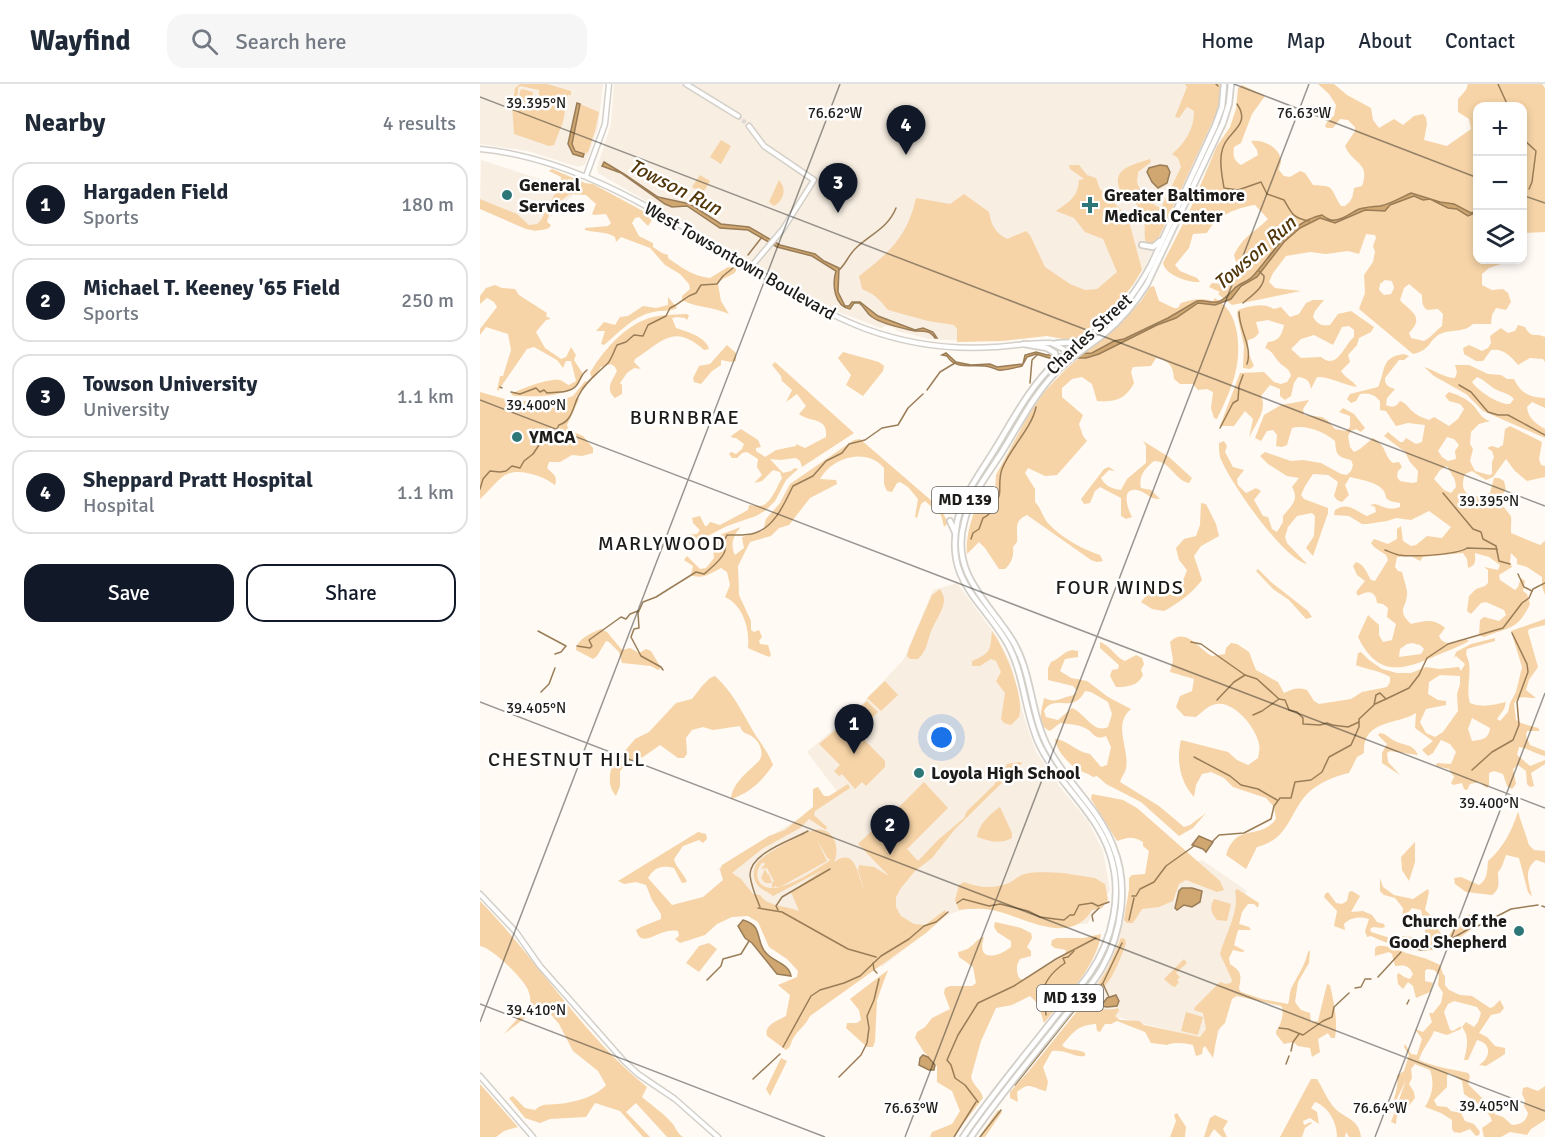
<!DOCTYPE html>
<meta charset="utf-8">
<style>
body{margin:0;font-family:Signika,sans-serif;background:#f6f6f7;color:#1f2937}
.controls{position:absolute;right:18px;top:18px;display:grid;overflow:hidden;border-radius:12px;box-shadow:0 3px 9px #0003}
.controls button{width:54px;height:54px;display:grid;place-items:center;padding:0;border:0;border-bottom:2px solid #e0e1e3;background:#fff;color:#1f2937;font:30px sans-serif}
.you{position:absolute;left:462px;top:654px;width:21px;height:21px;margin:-15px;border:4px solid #fff;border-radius:50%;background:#1a73e8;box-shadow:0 0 0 9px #1a73e833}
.badge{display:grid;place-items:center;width:39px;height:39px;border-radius:50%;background:#111827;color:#fff;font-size:20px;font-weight:700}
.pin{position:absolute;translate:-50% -50px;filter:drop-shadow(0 2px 3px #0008)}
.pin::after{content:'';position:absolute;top:32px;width:21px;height:18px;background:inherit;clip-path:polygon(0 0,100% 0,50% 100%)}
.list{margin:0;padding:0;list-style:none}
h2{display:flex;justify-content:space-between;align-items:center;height:78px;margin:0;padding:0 24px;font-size:26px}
h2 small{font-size:20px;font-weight:400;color:#747a83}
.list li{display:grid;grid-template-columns:39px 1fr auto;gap:18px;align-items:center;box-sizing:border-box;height:84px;margin:0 12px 12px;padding:0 12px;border:2px solid #e0e1e3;border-radius:18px}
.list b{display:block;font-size:22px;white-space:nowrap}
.list p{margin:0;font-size:20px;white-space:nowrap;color:#747a83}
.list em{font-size:20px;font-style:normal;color:#747a83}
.actions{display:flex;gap:12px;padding:18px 24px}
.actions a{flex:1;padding:14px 0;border:2px solid #111827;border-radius:18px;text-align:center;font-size:21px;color:#111827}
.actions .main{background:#111827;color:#fff}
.icon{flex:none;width:33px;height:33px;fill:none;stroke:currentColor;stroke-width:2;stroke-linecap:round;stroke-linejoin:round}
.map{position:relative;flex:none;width:1065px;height:1053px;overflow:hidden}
header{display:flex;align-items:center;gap:36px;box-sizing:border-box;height:84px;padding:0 30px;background:#fff;border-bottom:2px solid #e0e1e3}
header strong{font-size:28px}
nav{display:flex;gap:33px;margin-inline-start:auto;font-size:21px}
.search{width:420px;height:54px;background:#f6f6f7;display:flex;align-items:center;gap:15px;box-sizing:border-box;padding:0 21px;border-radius:18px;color:#747a83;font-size:22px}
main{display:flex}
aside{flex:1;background:#fff}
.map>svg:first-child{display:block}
</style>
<header>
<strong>Wayfind</strong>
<div class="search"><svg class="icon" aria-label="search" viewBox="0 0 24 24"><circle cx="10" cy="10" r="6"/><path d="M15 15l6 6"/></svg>Search here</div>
<nav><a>Home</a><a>Map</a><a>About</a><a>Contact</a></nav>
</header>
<main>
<aside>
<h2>Nearby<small>4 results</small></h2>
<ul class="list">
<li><span class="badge">1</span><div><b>Hargaden Field</b><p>Sports</p></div><em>180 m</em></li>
<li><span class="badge">2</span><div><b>Michael T. Keeney '65 Field</b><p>Sports</p></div><em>250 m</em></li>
<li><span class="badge">3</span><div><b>Towson University</b><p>University</p></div><em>1.1 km</em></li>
<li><span class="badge">4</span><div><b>Sheppard Pratt Hospital</b><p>Hospital</p></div><em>1.1 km</em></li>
</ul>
<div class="actions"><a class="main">Save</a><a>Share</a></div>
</aside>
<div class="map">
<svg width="1065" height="1053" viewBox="0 0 1065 1053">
<rect width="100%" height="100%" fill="#fffaf4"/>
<g fill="#f8eee2">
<path d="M0 0H123L118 44 105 81 98 83 48 67 0 60Z"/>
<path d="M134 0H741V11L736 30 665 183 628 230 593 256 565 251 550 254 490 257 450 255 417 247 414 244 406 242 401 244 356 227 118 89 117 84 131 40Z"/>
<path d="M1 76 63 96 102 102 55 148 0 123Z"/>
<path d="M477 499 517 553 531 580 544 633 556 668 580 703 608 737 623 767 630 806 607 840 560 839 513 822 486 824 468 831 402 883 395 874 276 825 258 795 237 785 359 710 327 668 380 622 424 575 453 506Z"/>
<path d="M722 776 767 807 744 881 757 886 736 958 597 923 627 881 640 846 644 822 657 810 711 780Z"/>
</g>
<g fill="#f6d4a7" fill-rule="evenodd">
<path d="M40 0H67L91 7V11H88L83 38 74 61 69 62 34 50 32 20 33 19 35 4ZM40 2 59 6V17C54 26 45 29 37 23L38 4Z"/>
<path d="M705 0H741V11L736 30 679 153 673 160 667 161C663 153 666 145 664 137 663 127 656 119 649 112L645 116C627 86 646 83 670 75L671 78 658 88C658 91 657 95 657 98 659 107 673 122 681 124L701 83 698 74 692 70C706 58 714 45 714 27L707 23 699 34 695 33 707 3Z"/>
<path d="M838 0H854L867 11 891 24 893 36 899 44 914 35 923 41 934 32 943 30 946 34 947 40 944 56 967 62 991 45 989 35 978 28V15L986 6 988 0H1062L1065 4V148L1043 149 1042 22H998V176H1025L1024 179 1009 184 1002 190V201L1012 206 1023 205 1028 209 1031 218 1026 226 1016 224 1012 231 1011 240H993C984 249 971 245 960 250 948 257 951 266 933 270L879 225 885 209 884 191 893 178 895 168 893 162 896 154 895 151 886 150 879 170 868 167 846 170 830 168 806 172 793 189 789 198 795 204 821 207 752 221 738 210 740 208 729 203 732 199C742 201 751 196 759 188L754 171C764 151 774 149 788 135L775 121C756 124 737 131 727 149L713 150 709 164 695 181 700 187 717 194 720 198C709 199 685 191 683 179L709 128 737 62 750 43 756 25 758 4 762 1 785 12 772 30 761 59 754 63C753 71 753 76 761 81L778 71 777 66 771 57C783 55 800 63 801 77 801 80 799 83 799 86L804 92 810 93 820 87 825 89 833 101C856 102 849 103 861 122H865C872 117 873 112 874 104L882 102C891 78 872 80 865 62L875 47V43L868 36 860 35 853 44H847L845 42 848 36 854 32 856 21 849 10ZM905 196 912 197 914 204 911 210 904 211 899 206 900 200ZM929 200 942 211C942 218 942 222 947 226L958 225 963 230 962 242C956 246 952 253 944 257L931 254 929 249C931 246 934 244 935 241 941 230 925 223 920 216L924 204Z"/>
<path d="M42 5 53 8 52 18 50 19 39 16 40 7Z"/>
<path d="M100 20 119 28 115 47 108 68 104 70 93 65 92 60Z"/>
<path d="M241 56 251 62 241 80 230 73Z"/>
<path d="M589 81H599L607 91 616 94 620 105 642 127 649 137 662 186 653 201 636 222 597 254 589 256 567 252 523 257 477 258V245L474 241 448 237 408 226C400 216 395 210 382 205L379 192C408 170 428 152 436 114L470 120 484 110 509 128C511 140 515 149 527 155L546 147 550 151 565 183 590 200 605 206 617 205 637 188 623 155 605 148 594 134 576 127C589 118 598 113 599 96L604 95 590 85Z"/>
<path d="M72 85 105 99 113 100 174 133 168 142 159 133 155 134 152 139 159 152 173 159V163L182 169 188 171V174C202 184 213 192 230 194L248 183 256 184V187C251 194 242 192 238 200L241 217 249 230C234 223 214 223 202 216V212L210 205 209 200 200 190 185 181 170 164 141 153 136 158 135 153C125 147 116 149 105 146V144L128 142 131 139 126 130 114 131 112 130 116 120 106 111 90 110C79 118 69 124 67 138L71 141 69 144C62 147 55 147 46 145L0 125V115L37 130 49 141 57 140 61 136 81 98V93L69 87Z"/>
<path d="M220 91 230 97 223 109 212 103Z"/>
<path d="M299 96C307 105 304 116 294 122L289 118Z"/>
<path d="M15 201 22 204 35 205 39 211 67 229 66 232 71 235 66 236 56 248 65 264 81 275 86 273 91 263 96 271 94 276 103 290C94 316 57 312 34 312L31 310C41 305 68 294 80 296 83 297 86 300 89 301L96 297 91 277H86L83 284 77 276 54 263 47 265 18 307 17 306 20 292H23L31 266 28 250 6 243 0 251V245L17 223 14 218 7 214 0 220V212L6 204Z"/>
<path d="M674 202 679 217 694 224H698L701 219C712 215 722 214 733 217L735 214C749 223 754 233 757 249 762 283 751 305 737 335L734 334 731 324 733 308 727 305 718 306 713 300H700L694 295C693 281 689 277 676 274L671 282 653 283 651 288 654 299C645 316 635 318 617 317L612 300 602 293 592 295 582 304V313L603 331 599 340 603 352 607 357 577 391 565 392 548 384 545 389 555 405V418C561 424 562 431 567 438 580 453 602 465 620 471L623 477 617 478 611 476 547 431C533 437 538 446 537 458L533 463C534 471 532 479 525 485H519L505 464 499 458 487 470C485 454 493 422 505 411H512L515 409 516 391 550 328 565 307 587 284 641 239 661 217 670 203Z"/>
<path d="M188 213 197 224C190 228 181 226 173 228 153 232 139 249 124 261L121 260 125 247H116L124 238 135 241 140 233 148 232 163 222 176 224 188 221Z"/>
<path d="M833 216H844L835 227 833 233C838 241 842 242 850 241L858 230 871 227 894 243 891 248 879 254 877 261 868 271 870 278 861 287C866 295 873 296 877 303 863 301 852 293 837 293L831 305C830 297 827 294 818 293L814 299 811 312 805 316 800 312V305L790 301 781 312C788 326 775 340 769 354L773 335 765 327 754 342H740L760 289 784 288 794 298 801 300 807 298 811 292C809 283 804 284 799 278 793 272 793 267 785 264L788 258C799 257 802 251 804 241L788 236 776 238 779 249 774 254 768 256 767 266 774 282 770 285 763 284 764 262 757 230 758 226C769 222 783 218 794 225L801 223 810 233 819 230 826 219ZM869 242 874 246V253C864 261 857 287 841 273L821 274 811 265 821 255 834 251 853 261 862 243Z"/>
<path d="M207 230 209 232 207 236 205 234 197 233 192 234 196 244C208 248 226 253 229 265L224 266C194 239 183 257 155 275L154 278 161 285 154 284 147 289 140 299 142 301V310L135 314C125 305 132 297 137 287L135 283 131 280 121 283 114 294H112L110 289C122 268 142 245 164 236 177 230 194 231 207 230Z"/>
<path d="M1038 241 1045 243C1052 256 1055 248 1065 253V278L1063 275 1050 274 1038 281C1031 272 1023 264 1011 266L1003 277H996L984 270 983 264 989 261 1002 267 1008 264 1011 259 1010 252 1021 244 1028 249 1035 247Z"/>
<path d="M247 261 256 269V277L251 278 241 276V281L232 287 221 300 214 298 213 294 219 282 230 280Z"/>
<path d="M363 268 399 278 404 282 403 287 383 312 366 301 371 291 358 274Z"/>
<path d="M924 270 929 272 924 276H919L905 294C905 301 908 303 915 305L907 314 906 321C913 324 916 323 920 317 926 319 927 322 931 326 936 331 943 334 949 336L954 333 969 342 978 335 984 325 980 320 969 317 965 312 969 308C978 311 985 314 992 320 999 327 1000 334 1010 337L999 340 991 348 990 360 993 365 990 377 995 387 1009 391 1012 390V378L1014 373 1012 367 1007 364 1012 362 1018 364 1023 361 1025 345 1030 342 1062 358 1059 375 1061 381 1065 382V393L1047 397 1035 387 1026 375 1013 393 1006 396 992 387 985 390C977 412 994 416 1010 409L1014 394H1019L1024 397 1026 405 1022 411 1021 419C1034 438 1031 426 1031 449L1060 461 1065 457V511L1062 503V493L1047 483 1037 480V475L1031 469 1030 478 1032 483 1019 491 1020 496 1035 506 1038 503 1041 494 1045 497 1043 507 1047 510 1050 520C1038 546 1029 543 1004 553L999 551 1000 536 1004 533 1019 537 1026 531 1024 526 1006 518 1001 519 991 530 987 527 989 512 996 505 1005 502 1008 499V486L1004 483 1018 486 1020 481 1009 473 995 469C995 476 997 481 988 484L987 475 983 469 943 473 940 477 931 472 917 473 915 483 918 487 922 488C923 492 927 505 927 508 928 523 915 525 931 540 945 537 953 534 965 544L959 552C963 563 977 559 985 555L989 557C977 564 964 568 951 574 918 588 896 590 878 553L888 531 899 541V551L903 558 912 556 916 540 907 533 908 524 903 520 897 519C896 506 887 506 878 512L876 508 885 497 877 491 873 482 876 478C885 481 886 488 891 496L895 497 908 476 906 471 894 463 891 459 894 455 908 460 917 455V445L921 442 923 457 931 462 936 461 947 452 962 454 971 443 949 427 931 436 916 434 907 437 887 440H882L869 432 854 431 855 426C868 417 875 427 887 432L896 428 895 423 890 421 895 420C905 423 909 427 920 423V419L910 417 906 414C906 399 882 396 870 393L865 401 869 411 862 418 857 416 854 412 858 398 848 391 833 390 825 402 821 411 824 415 848 424V429L833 472 826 464 834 452 835 432 832 429 817 432 808 443 805 453 807 459 827 480C803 475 749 397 740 373 739 369 739 364 739 359L744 357 747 362 745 368 753 383 764 386 757 395 758 401 766 409 776 404 781 407 774 416 783 432 788 433 792 445 797 448 803 438V432C810 423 820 416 812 403L819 394 807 392 788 380 780 372 785 368 811 377 823 376 841 379 861 390 867 391 871 387 873 381 871 376C857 373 856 370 855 357 845 348 825 340 812 344L807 361 802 363 796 362 797 351 793 346 787 347 781 357 775 354 784 331 801 321 829 316 823 325 824 331 842 333 847 336 855 345 866 347 870 343V332L859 328 863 324 874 330 885 344 881 348 876 345 871 347 868 352 870 363 874 368 880 365 893 354C908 363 903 371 913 379L919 378 922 383 918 387 917 393 920 397 932 399 937 398 938 387 930 378 925 368 904 352 908 348 920 358H923L926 354 936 360 942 358 945 341 928 339 916 342 906 327 900 326V317C895 311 889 308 880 310L876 317 871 319 867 315 870 310 898 303C906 287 900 273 924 270ZM967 353 974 355 979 361 975 367 976 375 968 377 962 373 958 367ZM967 382 975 396 976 403 971 409 964 406 954 395 960 386ZM932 559 940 561 944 565 941 570 919 573 920 565 927 560Z"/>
<path d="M295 278 374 349 322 383 320 377 316 374 300 376 290 375 303 389 311 387 315 384 318 385 306 396 295 417 286 426 276 432 247 442 210 461 205 451 217 450 220 446 213 439 212 434 220 432 225 442H227L230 438 240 441 268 426 269 421C273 421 276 422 280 422 291 421 297 402 302 394L300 388 293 386 282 397 274 399 282 391 277 383 278 375 267 368 262 369 257 374H252L249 370 251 368 256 370 262 365 264 360 256 354H253L251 352 261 345 278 356 281 363 276 364V367L285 373 296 366 316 362V360L325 364 346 353C348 332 330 339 319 330L326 322 317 310 306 318 312 306 302 297 301 292 292 281Z"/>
<path d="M975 281H989L1008 290 1021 291 1027 295H1034C1041 310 1050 313 1065 314V324L1052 318 1047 323C1048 334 1056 340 1065 345V354L1003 327 986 310 954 292 944 283C954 286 965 294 975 294L977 288ZM997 293C1005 296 1008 301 1015 305 1022 309 1029 309 1034 315L1030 320C1019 321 998 307 992 298Z"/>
<path d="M105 297 108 299 96 313 99 315 87 341 89 346 103 352 113 364V369L102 372 92 371 80 378H69L67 384C73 390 78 392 75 401 64 392 38 383 25 391 16 397 8 408 0 415V308L32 317H78L93 312Z"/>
<path d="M380 355 453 418 462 427 468 439 464 443 461 431 445 417 441 420 437 434 435 433 438 415 428 403 420 398 417 399 412 408 407 407 404 400V384C387 363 352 373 340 395L356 396 357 400 330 414 309 441 299 444 291 452 270 458 258 482 259 511 271 537V546L274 548 279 546 282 553 279 557 280 560 288 561 291 571 289 573 270 565 268 564C270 545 263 521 245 513L250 501 247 488 241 484C231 489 222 496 211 491L213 482 204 476 207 472 220 485 226 484 234 474 233 466 230 462 220 466V463L234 453 261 443C253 451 250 461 255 471L264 464 262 453 283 447 286 435 300 419 310 400 374 356Z"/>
<path d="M663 357 689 373 712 394 709 399C694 396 691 377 674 377 665 384 658 393 661 404L671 406 680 415C670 416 667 408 657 406 640 403 648 426 652 433L646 435 641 432V414L620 403 615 407 610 419 604 420 601 415 624 385 629 383 635 387 629 386 621 394C625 402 632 405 641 406L647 395 666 379V362Z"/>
<path d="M721 419 726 420 736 440 739 452 721 462 714 472 722 496C712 509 699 519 684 527L672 525 661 518C670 505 687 498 703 497L707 486 699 476 696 464 704 455 716 452 720 441Z"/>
<path d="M778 485 791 498 828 527 832 533 826 535 809 516 793 505 776 487Z"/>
<path d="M460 505C462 509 465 513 464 518 462 528 456 536 452 545 447 556 448 566 438 575H430L427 572 429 564 452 511Z"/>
<path d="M1065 535V541L1049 545 1048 548 1058 583 1049 596 1046 606 1056 614C1048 615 1038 609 1034 620L1036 636 1041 639 1058 644 1060 647H1047L1046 652 1050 661 1065 667V672C1055 670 1048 664 1039 663L1037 671 1050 682 1065 676V680L1051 689 1054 702 1050 703 1047 700 1046 687 1038 681 1033 685 1036 700 1032 705 1027 702 1023 690 1014 687 1009 689V701L1007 704 999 698 990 700 987 706 984 705 982 699 973 701 971 699 974 693 969 685 956 682 957 679 971 680 976 668 970 660 961 656 953 669 948 672 942 666 953 657 935 644 936 629C918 641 882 635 884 669L877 673 869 689C855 692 838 699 827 710 808 731 809 755 777 763L766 785 746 771C757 737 779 758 796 735L794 723 786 714 753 703 744 694 731 688 722 690 716 701 714 713C700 698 696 676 701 656L748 668 757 676 768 681 778 674C779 669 780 664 779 660 776 644 755 617 736 620 729 621 722 628 716 633L704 632 696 623 700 612 712 607 714 595 690 588 693 576 690 558C705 542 719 565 732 572L745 570 746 564 751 559 757 560 769 568 776 586 798 598 804 609C813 605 817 603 827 606L834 617 839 620 871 615 882 608 907 603 910 598V593C899 586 888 586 876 581L878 569 881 568 889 576 902 585 917 589H931L946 583 959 585 979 583 981 587 985 580 976 572 974 574 976 568 991 560 1015 554V557L987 565C985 572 988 573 989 579 991 592 986 606 990 619 1001 624 1014 621 1026 618L1024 625 1017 635 1020 637 1028 628 1030 619 1036 608 1042 583 1031 547ZM960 591 980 592V600L977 610 978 627 963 648 955 653 946 649 940 638 946 625 966 621V617L958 616 948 610 949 598ZM992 634 1010 644C1009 655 1002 656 992 657L988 645Z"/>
<path d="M121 545 127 548 142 566 150 564 159 569 166 565 171 567 181 584 178 586 171 582 142 579 139 568 129 558 126 557 117 572 113 575 96 566C97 555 111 549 121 545Z"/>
<path d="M512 547C525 565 545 612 539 633L531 641 524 639 521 635 525 609 516 597 521 588 516 577 511 575 500 582H492V577C511 569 510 567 512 547Z"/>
<path d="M620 558C631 562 635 573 645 577L656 571 662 574 664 580 661 586 663 591C658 602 647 603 636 603L630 592 632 586 638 585 639 581 620 564Z"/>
<path d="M592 566 598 567V573L585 575 580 587 591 594 607 597 628 613 651 625C632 641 650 665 646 685 645 689 641 693 640 698L679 722 704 743 710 741 726 729 713 744 699 752 661 718 626 700 617 692 613 693C608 689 604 689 599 686 589 681 576 666 575 655 588 656 596 668 610 670L621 683 627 681 631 663 626 652C614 657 614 648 605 644 598 640 587 640 580 639L570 647C555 640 562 626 564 614 576 620 582 613 594 611L597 607 593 602 568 596V584L571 578C579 575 583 568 592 566ZM605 607 611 608 628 618 632 630 628 643C613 650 605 629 592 624L578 636 566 633 564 627C573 609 593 631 605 607Z"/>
<path d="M235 592C252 607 262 628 273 647 280 659 288 667 293 681 282 697 270 709 251 715 252 699 269 687 279 677 284 670 281 660 274 654 268 648 263 652 260 642L233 646 223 643 212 646 206 654 207 670 204 674H198L180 661 163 673 148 678 140 687V702L136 712C128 703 129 692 132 682L155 655 169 648 196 619 212 615 222 602 230 594Z"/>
<path d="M405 597 418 611 401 627 387 614Z"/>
<path d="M387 617 398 628 385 641 373 629Z"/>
<path d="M364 639H368L405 677V683L386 702 382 698 375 705 362 690 359 692 354 687 360 681 339 660Z"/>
<path d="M900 649C906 650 908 653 913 656 923 662 933 659 938 671L910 667 907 669 908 678 920 691 902 679V669L907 660 898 651Z"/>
<path d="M540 678 542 679 475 745 452 774 435 787 421 804 416 813V823L421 832 434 840 445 841 465 826 467 830 446 849 330 932C325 942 319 945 314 953 310 959 312 962 306 966L287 952C284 941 297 937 306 932L310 911 298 901 317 893 318 887 307 875 289 863 278 838 268 832 252 833 237 840 225 851 200 859 195 855 199 852 198 847C179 843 162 867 156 846L161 843 181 835V830L172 816 166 801 156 798 144 800 138 797 218 748 226 750 227 755 223 759 219 756 203 762 194 775C196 784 204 789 207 798L202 799 194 784C181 781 175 783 168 794L192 821 223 813 243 796 240 786 242 781 289 752 305 746 333 723V705L338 703 344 712H349L368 700 370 704 335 727 334 731 347 743 346 746 329 735 320 744 282 765 252 789 261 795 273 810 280 811C286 822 307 822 319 827L311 808 343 786 293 812C286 806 276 805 274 793 273 787 275 780 280 776 286 769 325 748 334 746 353 742 361 763 354 778 376 763 377 790 384 805L378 786 379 781 394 783 409 792 378 760 400 739 402 740 444 698 468 724 427 765 438 777 458 756 484 734 487 727 514 701 527 680ZM337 756 348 775H350L349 777C335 786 287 820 278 795 276 788 278 783 283 778L285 780 281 785 287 784 294 797 292 799 289 790 288 791 285 785 281 794 285 799H292V804L296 802 298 804 347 777Z"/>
<path d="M612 710 643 716 657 724 740 797 744 806 737 808 706 796 699 800 693 817 679 823 662 825 653 839H647L644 836 649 805V794L652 791 665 790 669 767 663 762V758C653 752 648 753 637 757L611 715Z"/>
<path d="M520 723 532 749V754C519 761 510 757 497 753 498 741 510 730 520 723Z"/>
<path d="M1038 728 1049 761 1054 766 1065 767V779L1056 776C1043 786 1049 799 1052 813L1048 808 1039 774 1026 771C1023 778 1023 783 1018 788 1018 799 1021 804 1012 811L986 808 975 800 974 794 981 793 999 801C1008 795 1007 787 1008 777 1024 763 1031 748 1038 728Z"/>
<path d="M935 758V778L929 797 922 786 921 773Z"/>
<path d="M583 789 615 794 625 800 628 816 622 824 612 826C589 864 543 832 512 826 501 824 490 825 479 826L475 816 479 801 484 798C500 804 513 805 529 799 535 796 539 791 545 790 557 787 571 789 583 789Z"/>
<path d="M900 794 903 803 914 811 933 815 948 805 949 808 945 826C956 834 955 845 965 854L970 850 979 837 990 830C992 833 994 835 994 839 993 850 956 867 946 867 926 867 909 860 891 852L887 853 885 847 889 835C881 832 870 833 864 840L865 846 854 842 857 827 844 813 845 810 848 808 856 819 862 820 867 817 869 808 872 807 880 812 871 828 883 827 892 831 897 838 904 840 905 843 902 844 893 843 890 845 891 848 910 854 923 852 940 854 945 851V845L941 826 932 824 924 833 922 839 923 824 915 814 904 811 900 807Z"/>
<path d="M757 805 779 819 778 824 774 820H768L762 828 759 840 769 843 771 846H758L754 861 765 867 762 868 753 866 749 874 750 880C763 889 761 891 759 905L761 908 782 915 808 920C810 915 809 910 811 905 817 892 825 882 828 868L830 866 829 879 818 898 815 918 821 926 830 929 831 938 838 937 847 900 850 901C854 919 858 936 855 954H851L848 949 838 955 840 968 832 973 830 964 818 962 813 958 804 960 796 950V947C801 942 805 927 801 922L757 912 752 915 745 939 738 946 733 974 725 962 723 964 722 970 716 972 713 961C705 959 693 958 687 961L671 959 665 948 637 937 631 940H625L620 948 617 947 616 940C597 941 594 948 582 961 588 968 598 964 605 969V972C595 974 586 965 572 967L563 983 568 998 566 1007C554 1005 550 996 537 1008L538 1018 530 1014V1008L548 988 615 905 628 884 641 854 645 855 646 859C641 873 635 890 625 902 619 909 608 914 609 924 619 923 628 928 638 924L639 927 635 932 640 936 659 937 664 941 720 953 726 945 723 929 714 926 715 923 740 898 746 900 751 899 752 896 740 870C745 851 760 827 755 807Z"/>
<path d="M734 815 751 820 747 837 737 836C731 829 729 823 734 815Z"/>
<path d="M0 817C59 877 101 950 167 1003L162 1013C171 1021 182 1028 190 1037 196 1042 196 1049 203 1053H187L156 1019 146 1028 170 1053H163L140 1027 115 1019 106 1033 70 1035 60 1039 45 1034 29 1014 33 1012 45 1024 55 1026C62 1019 68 1021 77 1020 92 1019 116 1013 126 1001L118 987 93 967 79 940 62 920 54 921 45 934 24 950 50 920C51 915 50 911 48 906 44 895 11 863 0 862Z"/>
<path d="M515 838 541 844 551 849 552 854 547 863 551 867V872L540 875C536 881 536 887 539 894L543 896 585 871 586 866 575 864 571 861 572 856 577 854H604L621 850C616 884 585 913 564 939L558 920 550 912 532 921 516 924 501 957 491 993C493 1002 502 1006 503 1014L473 1053H450L452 1048 472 1040 480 1027 472 1007 457 998V982L444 968 435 954 437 948 445 943 452 934 470 925 464 909 465 904 470 902H492L496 899 493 883 479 873 478 868C496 864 493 856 504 853 496 878 517 874 531 863V857L517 848 514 843Z"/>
<path d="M229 859 237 865 219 888 206 879 219 862Z"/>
<path d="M898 862C908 861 916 866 926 869 940 873 944 873 958 880L960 881 963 890 965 892V901L969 906 980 911 992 912 1010 924 1013 923 1020 916 1024 924 1020 929 1011 931 999 949 1007 953 1015 962 1025 964V970L1006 982 999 981C1011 974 1012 959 997 956L988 976H984C987 964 990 953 982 943L986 938 994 943 998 938 1001 929 997 923 974 917 968 920 964 928 970 946 973 947 981 942V945L967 951 954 947C950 957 942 965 939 976 955 983 971 985 988 989L990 992 988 1000 1010 1022 1016 1019 1022 1020 1014 1030 1023 1033 1032 1041C1041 1040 1046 1038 1048 1029L1044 1022 1045 1016 1042 1010 1043 1004 1047 1003 1058 1007 1065 1002V1036L1051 1045 1047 1051 1030 1048 1021 1053H1004L1002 1044 1012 1037C1009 1025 994 1017 984 1010L982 997 969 989 967 992V1003L954 1016 957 1022 967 1023 971 1027 981 1029 985 1037 994 1040 1000 1048 999 1051 996 1052 990 1045 980 1049 974 1048 972 1045V1036L961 1029 945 1023C952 1011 955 1000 950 986L935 980 931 985 932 994 929 1000 934 1008 935 1014 927 1024 917 1031 916 1040 911 1038 926 996 910 1029 904 1028 901 1022 912 1023C914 1013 919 1002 917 992L924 987 929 971 924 963 925 960 931 970 937 971 942 955 935 945 943 948 952 938 949 929H953L961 919 963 909 958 901 959 891 954 886 947 885 945 887V897L953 899 950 908 936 914 933 902 928 898 923 905 918 900 917 891 919 889 924 893 930 895 933 890C929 881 924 881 915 882L912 870 909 868 895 872V864Z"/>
<path d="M704 875 707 879 696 889 700 893 697 896 699 898 695 903 692 902 684 895Z"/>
<path d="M408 886 397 916 395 957 393 963H387L366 944 367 939H377L381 936 379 926 370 915Z"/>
<path d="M706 928 723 933 718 951 701 947Z"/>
<path d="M301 974 307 977 290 1012 286 1005Z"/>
<path d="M831 995H837C842 1003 846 1013 852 1021 862 1035 879 1033 881 1053H869L866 1048 865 1053H857C857 1039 849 1023 835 1018L831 1024 837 1028 839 1040 830 1034 823 1037 824 1041 831 1038 832 1039 825 1044 822 1053H800Z"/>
<path d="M0 1000 38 1043 24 1047 16 1053H0Z"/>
<path d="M518 1026 522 1028 505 1053H499Z"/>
<path d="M697 1029 706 1043 705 1053H690L696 1037 694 1031Z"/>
<path d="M735 1031 748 1037 743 1045 747 1053H742L734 1045 729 1053H724L730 1034Z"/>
</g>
<g fill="#d0a771" stroke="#9a7d57" stroke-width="1.5">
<path d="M97 19 100 20 92 60 95 67 104 70 103 73 93 70 88 60Z"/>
<path d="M124 78 144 90 178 113 210 120 241 140 269 143 300 161 335 170 344 177 359 184 358 208 365 222H369L372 218H380L398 232 435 246 443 244 453 248 457 254H455C450 246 443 247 435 247 422 244 404 241 392 233 386 229 385 223 379 219H374L370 225C354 222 352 200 356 187L332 172 297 163 268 146 240 144 207 122 192 123 185 120 141 89 122 82Z"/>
<path d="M680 81 687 82 690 88 687 99 678 104 672 98 667 88 669 84Z"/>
<path d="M931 109 960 118 974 120 991 129 997 127V128L988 132 977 125 968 124 950 115 943 116 934 112 910 121 905 127 885 126 855 139 840 134 820 144 804 158 777 193 761 202 751 215 735 221 718 219 696 234 677 241 619 270 606 274H569L556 270 547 273 542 282C534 284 525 287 518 286 513 284 509 282 504 282 491 281 474 285 467 272L462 271 466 269 476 278 491 281 510 280 517 283 543 280 545 271 556 268 567 271 612 269 634 257 644 255 688 234 717 217C725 215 732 221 740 217 746 214 749 210 754 205 759 199 768 198 773 192 792 171 810 137 842 131 846 134 850 137 855 136 863 136 871 129 877 126 884 123 892 123 900 122 911 120 922 113 931 109Z"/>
<path d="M719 752 733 758 726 768 723 765 712 761Z"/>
<path d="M702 804H712L722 807 720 818 712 823 704 821 697 826 695 824 699 807Z"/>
<path d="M263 836C285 842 274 858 287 870 295 878 309 880 311 892L297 890 272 859 265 854 258 842Z"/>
<path d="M636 911 639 917 637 922 627 923 621 922 627 914Z"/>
<path d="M443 971 448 973 455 981 454 986H449L439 981 440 974Z"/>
</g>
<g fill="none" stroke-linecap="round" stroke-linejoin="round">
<g stroke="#9a7d57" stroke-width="1.5">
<path d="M736 0 738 2"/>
<path d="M1018 0 1028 22"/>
<path d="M757 20C771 40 750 47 744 61 738 74 742 91 744 104L758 106 781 98 787 110 804 116C812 129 812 134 829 137"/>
<path d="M1042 54 1056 67 1052 98 1049 105"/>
<path d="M268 171 282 153"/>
<path d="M788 174 796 164"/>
<path d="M359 186C366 180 369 170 376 164 391 150 408 144 416 124"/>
<path d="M763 219C771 212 785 203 784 192L779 187"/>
<path d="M759 228C759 246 773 263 767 280"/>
<path d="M550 299 552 276 558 270"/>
<path d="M979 301 991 308 1008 328 1018 331H1028L1065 351"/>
<path d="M20 303 22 304"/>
<path d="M447 306 460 288 475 279"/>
<path d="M31 308 40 310 56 304 60 308 64 306 67 309C76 308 90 309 96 302 101 296 100 291 107 286"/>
<path d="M740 344 753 319 758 316 759 302 763 291"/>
<path d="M0 405 3 395 10 387 20 388 26 387 32 382 40 384 44 377 53 370 61 358 74 350 79 341C93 337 93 321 99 311 106 297 118 289 128 279 132 274 134 267 137 261L146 258 154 251 163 252 168 241 186 232 190 224C202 219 203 213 216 209L221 201 237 200 243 192 253 184"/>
<path d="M963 409 993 445 1001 448 1003 455 1016 462 1019 477 1030 480"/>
<path d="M491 455 493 449 499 445 503 434C511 431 516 420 519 412 521 407 518 396 522 385 530 364 552 344 556 323"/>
<path d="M905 466C910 468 914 470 919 471 932 473 977 471 987 464L1017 465"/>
<path d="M1038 490 1044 503 1052 507"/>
<path d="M58 547 86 562 81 568 75 570"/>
<path d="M711 558 721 560 765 591 777 595 799 615 805 616 809 626 817 628 823 634V640L840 641 847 639C855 643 860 641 868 643L879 638"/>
<path d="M97 562 110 564 112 562 109 556 141 533 146 535 150 530 158 527"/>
<path d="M183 586 181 583 161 572 151 553 154 545 159 544 158 529 163 518 176 513 216 488 224 490C230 485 244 474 245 466 246 460 243 457 247 451 256 451 266 452 275 449 295 443 305 418 313 402L333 392 346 377 362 369 369 360 385 356 402 344 418 341 428 324 443 310"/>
<path d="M61 608 69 600 75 584"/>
<path d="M737 616 754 598 765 591"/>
<path d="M895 620 906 615"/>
<path d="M773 631 782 627 799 615"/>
<path d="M714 673 750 692 761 701 778 705 797 716"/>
<path d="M992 686 1012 668 1033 656 1039 641 1037 618 1048 588 1047 580 1032 549"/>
<path d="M732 758 739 751 764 749 791 735 794 722 800 714H811L815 698 831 696 842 688 849 673 871 661 879 643V635L894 621 896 611 900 609 906 615 929 604 939 591 947 574 968 560 1023 544 1042 519 1049 514 1053 505 1065 499"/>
<path d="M652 812H656L660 805 674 798 686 782 714 762"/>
<path d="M477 819 483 815 509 822 520 820 548 827 560 833 575 835 584 836 590 831H594L599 821 612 819 618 822 629 818"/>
<path d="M1062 822 1065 823"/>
<path d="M280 823C276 813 271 802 270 791 270 769 310 757 328 747"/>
<path d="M278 824 302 828 368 865 396 873"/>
<path d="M298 826 296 822 302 813 350 785"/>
<path d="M649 836 654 814"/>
<path d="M613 837 612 831 619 824"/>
<path d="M998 842 1031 825 1058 821"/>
<path d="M928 863 942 866 959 862 992 843"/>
<path d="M393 879 394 886 397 889"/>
<path d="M898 893 921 868"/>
<path d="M227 896 241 882 243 875 261 870 269 857"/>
<path d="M623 900 629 913"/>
<path d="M875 904 881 903 885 895H891"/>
<path d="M927 920 929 916"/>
<path d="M566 931C566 924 562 919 562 913 563 898 573 887 585 879L583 874 588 873 594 867"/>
<path d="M799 944 808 945 823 951 843 937 852 933 854 923 869 909"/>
<path d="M303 963 331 912 340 906 364 899 380 892 401 872 429 855 444 842 456 838 468 828"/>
<path d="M811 967 813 958 819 950"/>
<path d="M806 980 809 972"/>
<path d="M359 993 381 971 387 959 389 944 387 932 394 916 399 895"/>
<path d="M273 995 300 970"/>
<path d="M535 1001 594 927 623 899 642 859"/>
<path d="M498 1018 485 1001 475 994 471 981 467 976 478 951 498 919 534 902 576 875 616 854"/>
<path d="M474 1053 496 1018"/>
<path d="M500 1053 521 1026"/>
</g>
<path stroke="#ddd9d3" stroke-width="4" stroke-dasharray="4 2" stroke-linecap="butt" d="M258 32 269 42"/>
<g stroke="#d3cfc9" stroke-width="7">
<g id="tertiary">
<path d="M206 0 258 32"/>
<path d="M269 42 284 62 334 96 303 145 270 184"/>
<path d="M106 92 125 40 129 0"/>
<path d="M0 810 36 848 60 882 144 977 158 990 195 1015 238 1053"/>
<path d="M0 992 53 1053"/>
</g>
</g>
<g stroke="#d3cfc9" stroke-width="7">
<path id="secondary" d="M0 65C99 74 189 135 273 185 310 207 345 230 386 245 427 260 472 266 516 263 534 262 552 258 571 259L583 265 591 275"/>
</g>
<g stroke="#d3cfc9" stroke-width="8">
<g id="primary">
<path d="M662 161 673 163 680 157"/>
<path d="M544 260 567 264 575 269 576 278"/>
<path d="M574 260C583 257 592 261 600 256"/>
<path d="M470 437 475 448"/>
<path d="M483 1053C510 1013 542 975 571 938 584 921 598 906 610 889 633 856 643 809 630 770 616 727 579 701 560 662 543 627 545 586 524 554 498 513 466 495 477 439 482 412 501 388 515 365 533 336 549 304 574 280 591 264 613 251 631 235 648 220 660 201 671 181L735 42 742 23 744 0"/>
<path d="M491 1053C520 1011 553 972 584 933 597 917 612 902 622 884 642 849 649 800 633 762 618 723 588 701 569 665 549 629 553 585 529 551 505 515 471 487 484 439 490 412 508 390 522 368 540 339 555 308 580 284 593 272 609 262 624 250 641 236 655 219 667 200L743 39 749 20 751 0"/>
</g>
</g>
<use href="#tertiary" stroke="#fff" stroke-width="4"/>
<use href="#secondary" stroke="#fff" stroke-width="4"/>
<use href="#primary" stroke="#fff" stroke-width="4.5"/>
</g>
<path fill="none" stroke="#1d1c1a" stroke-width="1.5" stroke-opacity="0.45" d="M754 0 998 94M0 13 1065 422M1042 111 1065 119M0 316 1065 724M0 618 1065 1027M0 920 345 1053M0 938 360 0M425 1053 829 0M895 1053 1065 609"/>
<g fill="#2d7779" stroke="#fff" stroke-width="2">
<circle cx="27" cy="111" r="6"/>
<path d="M607 112h6v6h6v6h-6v6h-6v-6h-6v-6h6z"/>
<circle cx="37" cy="353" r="6"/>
<circle cx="439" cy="689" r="6"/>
<circle cx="1039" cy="847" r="6"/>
</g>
<g text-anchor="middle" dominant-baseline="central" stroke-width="5" stroke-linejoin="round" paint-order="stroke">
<g fill="#fff" stroke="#61605f" stroke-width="1.5">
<rect x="452" y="403" width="66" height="26" rx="4.5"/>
<rect x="557" y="901" width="66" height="26" rx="4.5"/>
</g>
<g font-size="16" font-weight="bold" fill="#1d1c1a">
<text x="485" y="416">MD 139</text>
<text x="590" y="914">MD 139</text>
</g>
<g font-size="18" font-weight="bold" fill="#1d1c1a" stroke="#fff" text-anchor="start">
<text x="39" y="101">General<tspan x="39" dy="21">Services</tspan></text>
<text x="624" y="111">Greater Baltimore<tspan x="624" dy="21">Medical Center</tspan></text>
<text x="49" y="353">YMCA</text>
<text x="451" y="689">Loyola High School</text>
<text x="1027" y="837" text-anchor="end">Church of the<tspan x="1027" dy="21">Good Shepherd</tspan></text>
</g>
<g font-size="18" fill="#1d1c1a" stroke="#fff">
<text transform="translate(260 177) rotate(30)">West Towsontown Boulevard</text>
<text transform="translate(609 250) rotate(-43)">Charles Street</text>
</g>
<g font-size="20" font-style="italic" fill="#52370a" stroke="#fff">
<text transform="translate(195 103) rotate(27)">Towson Run</text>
<text transform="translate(775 169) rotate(-41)">Towson Run</text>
</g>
<g font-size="20" letter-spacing="1.5" fill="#1d1c1a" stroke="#fff">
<text x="205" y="333">BURNBRAE</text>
<text x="182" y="459">MARLYWOOD</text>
<text x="640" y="503">FOUR WINDS</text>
<text x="87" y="675">CHESTNUT HILL</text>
</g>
</g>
<g font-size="15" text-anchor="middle" fill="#1d1c1a" stroke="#fff" stroke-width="5" stroke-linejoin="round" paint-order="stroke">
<text x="56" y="24">39.395°N</text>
<text x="355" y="34">76.62°W</text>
<text x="824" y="34">76.63°W</text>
<text x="56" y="326">39.400°N</text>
<text x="1009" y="422">39.395°N</text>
<text x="56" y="629">39.405°N</text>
<text x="1009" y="724">39.400°N</text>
<text x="56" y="931">39.410°N</text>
<text x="1009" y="1027">39.405°N</text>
<text x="431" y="1029">76.63°W</text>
<text x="900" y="1029">76.64°W</text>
</g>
</svg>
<div class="controls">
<button>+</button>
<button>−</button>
<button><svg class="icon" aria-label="layers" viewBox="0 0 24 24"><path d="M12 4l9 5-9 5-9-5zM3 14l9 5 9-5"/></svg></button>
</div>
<div class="you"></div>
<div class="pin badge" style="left:374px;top:670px">1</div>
<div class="pin badge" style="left:410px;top:771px">2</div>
<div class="pin badge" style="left:358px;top:129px">3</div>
<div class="pin badge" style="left:426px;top:71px">4</div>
</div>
</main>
